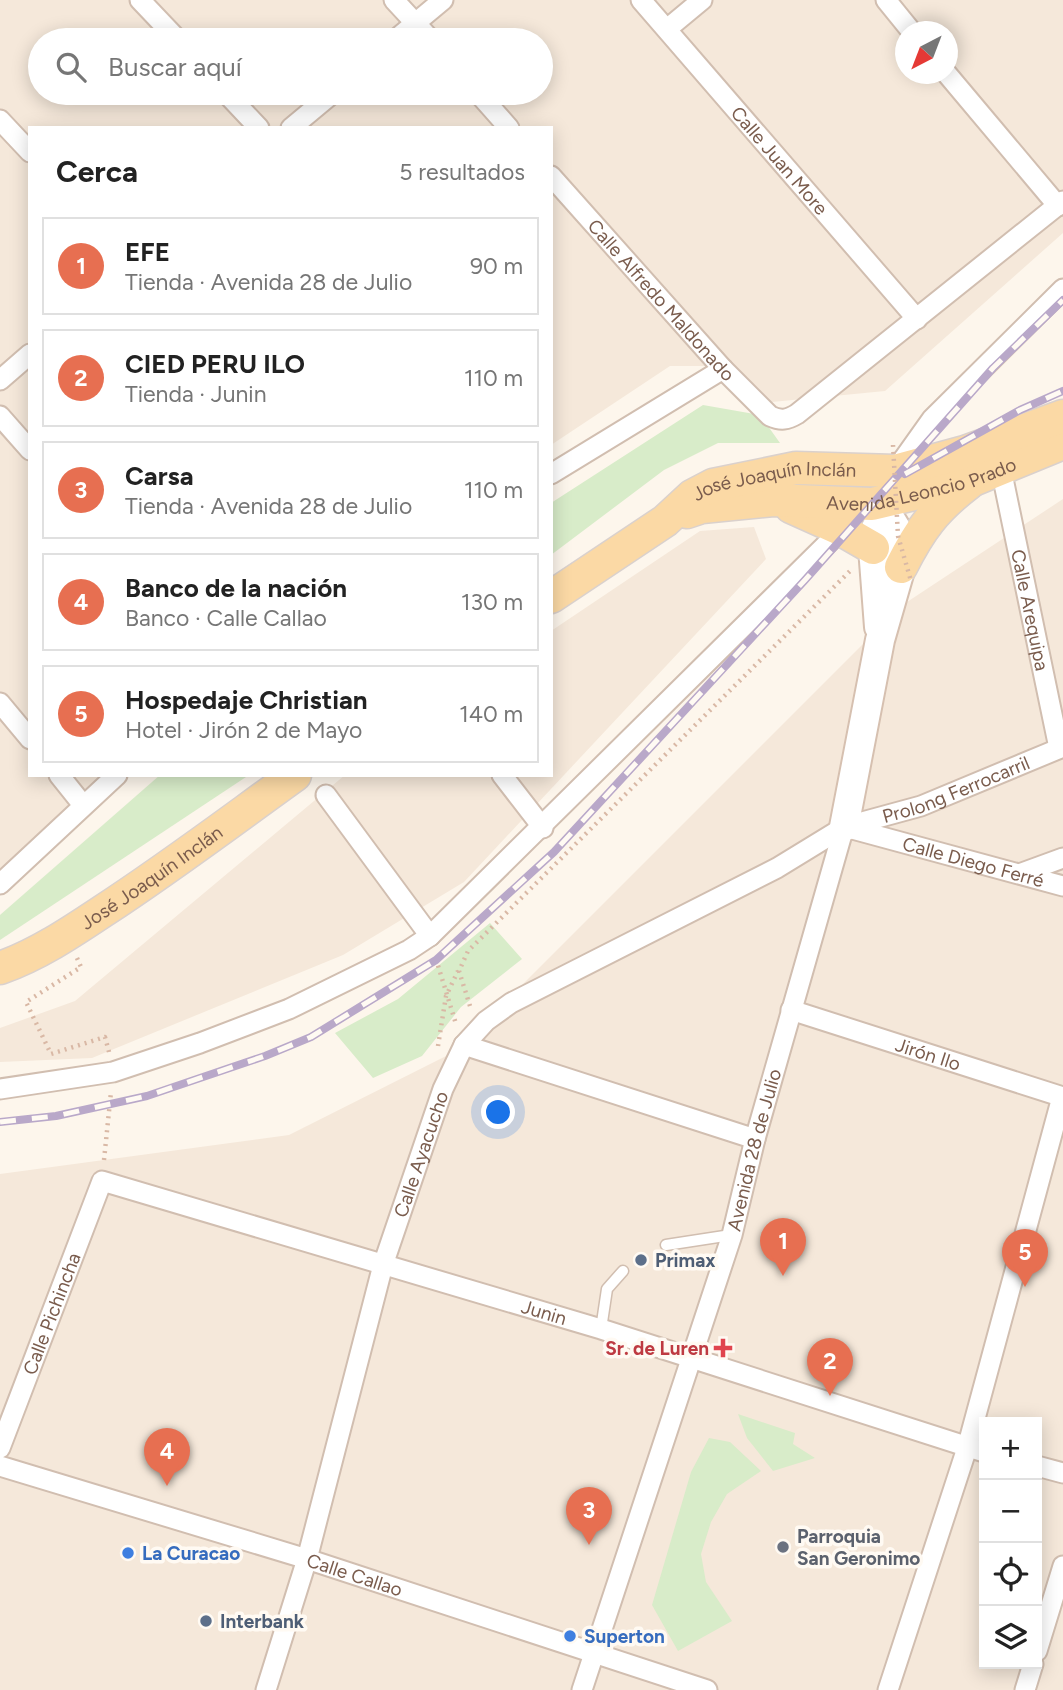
<!DOCTYPE html>
<html lang="es">
<meta charset="utf-8">
<style>
body{margin:0;font-family:Figtree,sans-serif;background:#f2f2f2;color:#222}
.controls{position:absolute;right:21px;bottom:21px;display:grid;overflow:hidden;border-radius:0px;box-shadow:0 4px 18px #0003}
.controls button{width:63px;height:63px;display:grid;place-items:center;padding:0;border:0;border-bottom:2px solid #e0e0e0;background:#fff;color:#222;font:35px sans-serif}
.compass{position:absolute;left:895px;top:21px;width:63px;height:63px;border-radius:50%;background:#fff;box-shadow:0 4px 18px #0003;rotate:222deg}
.you{position:absolute;left:499px;top:1113px;width:24px;height:24px;margin:-18px;border:5px solid #fff;border-radius:50%;background:#1a73e8;box-shadow:0 0 0 10px #1a73e833}
.badge{display:grid;place-items:center;width:46px;height:46px;border-radius:50%;background:#e76f51;color:#fff;font-size:23px;font-weight:700}
.pin{position:absolute;translate:-50% -58px;filter:drop-shadow(0 2px 4px #0008)}
.pin::after{content:'';position:absolute;top:37px;width:24px;height:21px;background:inherit;clip-path:polygon(0 0,100% 0,50% 100%)}
.list{margin:0;padding:0;list-style:none}
h2{display:flex;justify-content:space-between;align-items:center;height:91px;margin:0;padding:0 28px;font-size:30px}
h2 small{font-size:23px;font-weight:400;color:#767676}
.list li{display:grid;grid-template-columns:46px 1fr auto;gap:21px;align-items:center;box-sizing:border-box;height:98px;margin:0 14px 14px;padding:0 14px;border:2px solid #e0e0e0;border-radius:0px}
.list b{display:block;font-size:26px;white-space:nowrap}
.list p{margin:0;font-size:23px;white-space:nowrap;color:#767676}
.list em{font-size:23px;font-style:normal;color:#767676}
.icon{flex:none;width:38px;height:38px;fill:none;stroke:currentColor;stroke-width:2;stroke-linecap:round;stroke-linejoin:round}
.map{position:relative;flex:none;width:1063px;height:1690px;overflow:hidden}
.search{position:absolute;background:#fff;box-shadow:0 4px 18px #0003;left:28px;top:28px;width:525px;height:77px;display:flex;align-items:center;gap:18px;box-sizing:border-box;padding:0 24px;border-radius:38px;color:#767676;font-size:26px}
.panel{position:absolute;background:#fff;box-shadow:0 4px 18px #0003;left:28px;top:126px;width:525px;height:651px;border-radius:0px}
.map>svg:first-child{display:block}
</style>
<div class="map">
<svg width="1063" height="1690" viewBox="0 0 1063 1690">
<rect width="100%" height="100%" fill="#fdf6ec"/>
<g fill="#f5e8da" fill-rule="evenodd">
<path d="M0 0H1063V233L885 391 772 402 724 366H670L551 445V128H30V775H101L0 872ZM906 32H948V74H906ZM40 40H541V93H40Z"/>
<path d="M1063 499V1690H0V1174L289 1135 456 1051 901 606ZM984 1422H1037V1664H984Z"/>
<path d="M754 527 766 559 464 882 343 955 92 1058 0 1062V1028L75 1001 345 775H551V631L700 531Z"/>
</g>
<g fill="#d8ecc9">
<path d="M703 405 760 415 780 443H718L664 470 551 555V503Z"/>
<path d="M160 775H249L0 940V915Z"/>
<path d="M490 923 522 959 461 1007 422 1056 373 1078 335 1033 398 999Z"/>
<path d="M738 1414 795 1433 793 1444 815 1458 773 1471 747 1438Z"/>
<path d="M709 1438 730 1442 761 1471 727 1494 711 1522 701 1554 706 1582 732 1621 678 1651 652 1605 691 1472Z"/>
</g>
<g fill="none" stroke-linecap="round" stroke-linejoin="round">
<g stroke="#d1beb0" stroke-width="13">
<g id="lane">
<path d="M666 1245 731 1235"/>
<path d="M601 1329 607 1289 623 1271"/>
</g>
</g>
<g stroke="#d1beb0" stroke-width="23">
<g id="street">
<path d="M140 0 178 40"/>
<path d="M394 0 431 40"/>
<path id="s1" d="M641 0 917 319"/>
<path d="M886 0 912 32"/>
<path d="M667 29 702 0"/>
<path d="M395 40 443 0"/>
<path d="M947 74 1058 206"/>
<path d="M226 93 259 128"/>
<path d="M478 93 509 128"/>
<path d="M0 120 30 152"/>
<path d="M291 128 333 93"/>
<path id="s2" d="M551 176 723 369 770 416C781 421 787 420 797 414L1063 201"/>
<path d="M0 380 30 354"/>
<path d="M0 416 30 450"/>
<path id="s3" d="M1001 469 1059 748"/>
<path d="M895 471 932 419 1063 289"/>
<path d="M551 474 723 369"/>
<path d="M0 703 30 739"/>
<path d="M59 775 83 805"/>
<path d="M502 775 543 828"/>
<path d="M326 795 430 936"/>
<path id="s4" d="M845 827 1063 886"/>
<path d="M1022 873 1063 858"/>
<path d="M0 884 117 775"/>
<path id="s5" d="M791 1010 1063 1097"/>
<path d="M464 1045 755 1139"/>
<path d="M0 1089 113 1072 200 1043 289 1009 409 950 430 936 846 525"/>
<path id="s6" d="M0 1448 102 1181 601 1329 984 1452"/>
<path id="s7" d="M0 1466 307 1559 707 1690"/>
<path d="M1037 1466 1063 1473"/>
<path d="M1037 1651 1063 1566"/>
<path id="s8" d="M266 1690 307 1559 383 1265 443 1089 464 1045 486 1021 511 1003 777 868 844 827 921 806 1063 747"/>
<path id="s9" d="M582 1690 732 1235 755 1139 844 827"/>
<path d="M888 1690 967 1448 1062 1097"/>
<path d="M1025 1690 1033 1664"/>
</g>
</g>
<g stroke="#d6c0b0" stroke-width="32">
<g id="secondary">
<path d="M876 528 873 548 879 627"/>
<path d="M844 827 880 640 901 567 896 528 880 502"/>
</g>
</g>
<g stroke="#dad1cd" stroke-width="35">
<g id="primary">
<path d="M791 507 840 529 873 548"/>
<path id="s10" d="M687 512 702 507 773 500 872 504 973 480 1063 443"/>
<path d="M901 567C920 529 935 509 969 483"/>
<path id="s11" d="M551 597 665 521 692 496 713 485 796 468 895 471 965 452 1063 416"/>
<path id="s12" d="M0 968C37 955 70 933 103 911 169 868 231 821 295 775"/>
</g>
</g>
<g stroke="#d9b8a5" stroke-width="4.5" stroke-dasharray="2 5" stroke-linecap="butt">
<path d="M77 958 81 967 26 1002 51 1054 105 1037 109 1052"/>
<path d="M436 959 456 1024"/>
<path d="M470 1006 459 971 468 951 850 571"/>
<path d="M438 1046 446 996 458 971"/>
<path d="M104 1160 111 1092"/>
</g>
<use href="#lane" stroke="#fff" stroke-width="10"/>
<use href="#street" stroke="#fff" stroke-width="19"/>
<use href="#secondary" stroke="#fff" stroke-width="28"/>
<use href="#primary" stroke="#fbd9a5" stroke-width="32"/>
<g stroke="#b9a8c9" stroke-width="8">
<g id="rail">
<path d="M905 474 1020 410 1063 391"/>
<path d="M0 1122 56 1116 147 1096 265 1056 311 1037 436 960 554 852 805 580 993 368 1063 300"/>
</g>
</g>
<use href="#rail" stroke="#fffaf3" stroke-width="5" stroke-dasharray="16" stroke-linecap="butt"/>
<path stroke="#d9b8a5" stroke-width="4.5" stroke-dasharray="2 5" stroke-linecap="butt" d="M893 445 898 536 911 581"/>
</g>
<g fill="#5c6f8a" stroke="#fffaf3" stroke-width="2.5">
<circle cx="641" cy="1260" r="7"/>
<circle cx="206" cy="1621" r="7"/>
</g>
<path fill="#e0444e" stroke="#fffaf3" stroke-width="2.5" d="M719.5 1337.5h7v7h7v7h-7v7h-7v-7h-7v-7h7z"/>
<circle fill="#6b7280" stroke="#fffaf3" stroke-width="2.5" cx="783" cy="1547" r="7"/>
<g fill="#3f7fe0" stroke="#fffaf3" stroke-width="2.5">
<circle cx="128" cy="1553" r="7"/>
<circle cx="570" cy="1636" r="7"/>
</g>
<g text-anchor="middle" dominant-baseline="central" stroke-width="7" stroke-linejoin="round" paint-order="stroke">
<g font-size="19" fill="#7a5c4d" stroke="#fffaf3">
<text stroke="none"><textPath href="#s1" startOffset="212">Calle Juan More</textPath></text>
<text stroke="none"><textPath href="#s2" startOffset="166">Calle Alfredo Maldonado</textPath></text>
<text stroke="none"><textPath href="#s10" startOffset="238">Avenida Leoncio Prado</textPath></text>
<text stroke="none"><textPath href="#s11" startOffset="259">José Joaquín Inclán</textPath></text>
<text stroke="none"><textPath href="#s3" startOffset="144">Calle Arequipa</textPath></text>
<text stroke="none"><textPath href="#s8" startOffset="1234">Prolong Ferrocarril</textPath></text>
<text stroke="none"><textPath href="#s4" startOffset="133">Calle Diego Ferré</textPath></text>
<text stroke="none"><textPath href="#s12" startOffset="177">José Joaquín Inclán</textPath></text>
<text stroke="none"><textPath href="#s5" startOffset="144">Jirón Ilo</textPath></text>
<text stroke="none"><textPath href="#s9" startOffset="567">Avenida 28 de Julio</textPath></text>
<text stroke="none"><textPath href="#s8" startOffset="558">Calle Ayacucho</textPath></text>
<text stroke="none"><textPath href="#s6" startOffset="747">Junin</textPath></text>
<text stroke="none"><textPath href="#s6" startOffset="144">Calle Pichincha</textPath></text>
<text stroke="none"><textPath href="#s7" startOffset="371">Calle Callao</textPath></text>
</g>
<g font-size="19" font-weight="bold" fill="#4e5e75" stroke="#fffaf3" text-anchor="start">
<text x="655" y="1260">Primax</text>
<text x="220" y="1621">Interbank</text>
</g>
<g font-size="19" font-weight="bold" fill="#be3a42" stroke="#fffaf3" text-anchor="end">
<text x="709" y="1348">Sr. de Luren</text>
</g>
<g font-size="19" font-weight="bold" fill="#5b616d" stroke="#fffaf3" text-anchor="start">
<text x="797" y="1536">Parroquia<tspan x="797" dy="22">San Geronimo</tspan></text>
</g>
<g font-size="19" font-weight="bold" fill="#366cbe" stroke="#fffaf3" text-anchor="start">
<text x="142" y="1553">La Curacao</text>
<text x="584" y="1636">Superton</text>
</g>
</g>
</svg>
<div class="controls">
<button>+</button>
<button>−</button>
<button><svg class="icon" aria-label="locate" viewBox="0 0 24 24"><circle cx="12" cy="12" r="6"/><path d="M12 2v4M12 18v4M2 12h4M18 12h4"/></svg></button>
<button><svg class="icon" aria-label="layers" viewBox="0 0 24 24"><path d="M12 4l9 5-9 5-9-5zM3 14l9 5 9-5"/></svg></button>
</div>
<svg class="compass" viewBox="-18 -18 36 36"><path d="M0-13l5 13h-10z" fill="#e53935"/><path d="M0 13l5-13h-10z" fill="#767676"/></svg>
<div class="you"></div>
<div class="pin badge" style="left:783px;top:1276px">1</div>
<div class="pin badge" style="left:830px;top:1396px">2</div>
<div class="pin badge" style="left:589px;top:1545px">3</div>
<div class="pin badge" style="left:167px;top:1486px">4</div>
<div class="pin badge" style="left:1025px;top:1287px">5</div>
<div class="search"><svg class="icon" aria-label="search" viewBox="0 0 24 24"><circle cx="10" cy="10" r="6"/><path d="M15 15l6 6"/></svg>Buscar aquí</div>
<section class="panel">
<h2>Cerca<small>5 resultados</small></h2>
<ul class="list">
<li><span class="badge">1</span><div><b>EFE</b><p>Tienda · Avenida 28 de Julio</p></div><em>90 m</em></li>
<li><span class="badge">2</span><div><b>CIED PERU ILO</b><p>Tienda · Junin</p></div><em>110 m</em></li>
<li><span class="badge">3</span><div><b>Carsa</b><p>Tienda · Avenida 28 de Julio</p></div><em>110 m</em></li>
<li><span class="badge">4</span><div><b>Banco de la nación</b><p>Banco · Calle Callao</p></div><em>130 m</em></li>
<li><span class="badge">5</span><div><b>Hospedaje Christian</b><p>Hotel · Jirón 2 de Mayo</p></div><em>140 m</em></li>
</ul>
</section>
</div>
